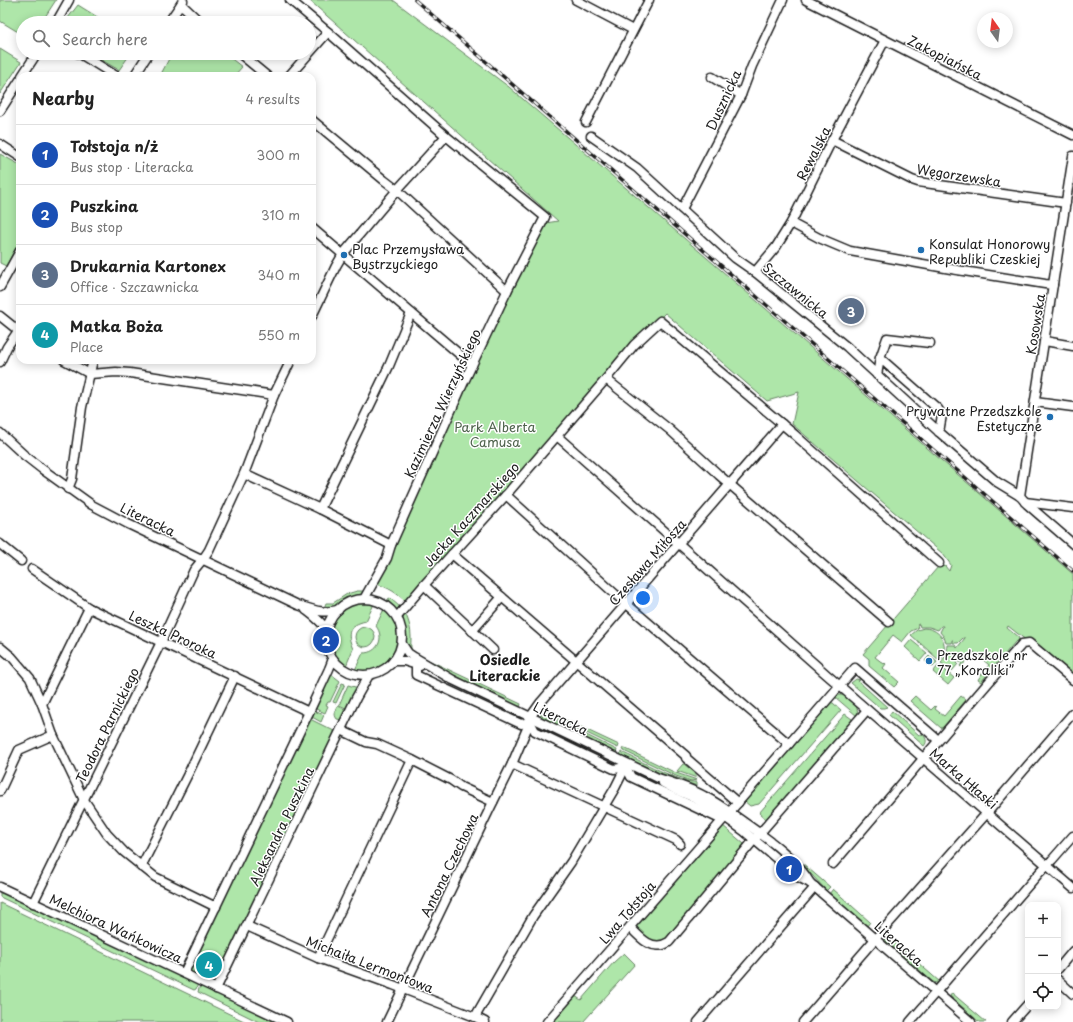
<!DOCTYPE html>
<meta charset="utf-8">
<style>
body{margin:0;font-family:"Playpen Sans",sans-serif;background:#f2f2f2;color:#222}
.controls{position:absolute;right:12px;bottom:12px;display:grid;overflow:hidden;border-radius:8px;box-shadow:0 2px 10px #0003}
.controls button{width:36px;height:36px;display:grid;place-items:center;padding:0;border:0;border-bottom:1px solid #e0e0e0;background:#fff;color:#222;font:20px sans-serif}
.compass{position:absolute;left:977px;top:12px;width:36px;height:36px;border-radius:50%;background:#fff;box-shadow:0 2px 10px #0003;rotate:346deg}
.you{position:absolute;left:643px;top:598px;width:14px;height:14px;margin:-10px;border:3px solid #fff;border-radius:50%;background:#1a73e8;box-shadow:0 0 0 6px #1a73e833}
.badge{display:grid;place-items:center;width:26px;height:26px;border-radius:50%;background:#0b8043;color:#fff;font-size:13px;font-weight:700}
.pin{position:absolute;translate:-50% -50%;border:2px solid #fff;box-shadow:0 1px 4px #0006}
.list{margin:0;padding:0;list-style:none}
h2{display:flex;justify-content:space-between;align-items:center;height:52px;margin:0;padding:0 16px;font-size:17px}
h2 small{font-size:13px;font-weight:400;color:#767676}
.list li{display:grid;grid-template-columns:26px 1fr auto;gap:12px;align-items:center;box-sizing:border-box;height:60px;padding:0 16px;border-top:1px solid #e0e0e0}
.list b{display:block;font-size:15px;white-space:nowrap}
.list p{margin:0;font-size:13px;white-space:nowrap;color:#767676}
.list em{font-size:13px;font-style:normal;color:#767676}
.icon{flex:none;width:22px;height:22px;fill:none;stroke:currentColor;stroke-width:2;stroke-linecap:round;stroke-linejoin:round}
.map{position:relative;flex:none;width:1073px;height:1022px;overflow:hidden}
.search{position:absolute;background:#fff;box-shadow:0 2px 10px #0003;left:16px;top:16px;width:300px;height:44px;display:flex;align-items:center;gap:10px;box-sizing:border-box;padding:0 14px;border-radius:22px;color:#767676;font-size:15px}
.panel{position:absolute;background:#fff;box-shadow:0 2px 10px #0003;left:16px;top:72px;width:300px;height:292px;border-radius:12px}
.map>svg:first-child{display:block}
</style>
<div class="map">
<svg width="1073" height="1022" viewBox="0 0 1073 1022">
<rect width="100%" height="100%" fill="#fff"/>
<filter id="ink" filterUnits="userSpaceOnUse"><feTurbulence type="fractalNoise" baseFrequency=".025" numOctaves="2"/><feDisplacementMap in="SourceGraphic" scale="8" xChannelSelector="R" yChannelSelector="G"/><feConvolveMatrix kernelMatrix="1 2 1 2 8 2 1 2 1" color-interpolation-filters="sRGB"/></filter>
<g filter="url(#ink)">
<g fill="#aee6a9" stroke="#658162">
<path d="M0 0H56L41 23H23V35L0 21Z"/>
<path d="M309 0H393L509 87 1073 574V677L1008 626 1007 628 1019 638 1018 643 1016 641 981 682 978 680 979 678 989 665 974 652 961 667 960 666 962 663 958 661 957 663 958 664 952 671 941 663 946 655 947 645H955L957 648 965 638H963L958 643H953V640H952V643H946L944 637 940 632 943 626H941L938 630 929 627H920L919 624 917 625 918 628 911 631 902 642 893 635 875 657 884 664 885 663 886 664 883 668 899 682 894 687 869 666V659L863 654 938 567 945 566 949 571 951 565 943 554 792 424 799 392 767 401 665 313 621 356 559 427 560 428 406 602C397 593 388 587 376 584L385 569 510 291 546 223 558 221Z"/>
<path d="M78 5 107 23H64Z"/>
<path d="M0 49 21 62 0 94Z"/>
<path d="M89 53H131L119 70Z"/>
<path d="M172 53H224L242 67 234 76H160Z"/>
<path d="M0 154 20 165V240L6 266 0 263Z"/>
<path d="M357 591H366L361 595 350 598 333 608H324L326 603H333L347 594Z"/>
<path d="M390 598 401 608 398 611 387 602 388 599Z"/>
<path d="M361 603 374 604 366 621C348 625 346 633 353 649L346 666C327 653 325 624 343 610 349 606 355 604 361 603Z"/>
<path d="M384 609C407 626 403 662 374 670 367 672 361 671 355 670L363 653C378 653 385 638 376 626Z"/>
<path d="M405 613C409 621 411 629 411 638 411 644 410 648 413 654L406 645V633L403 619Z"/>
<circle cx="365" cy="637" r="10"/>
<path d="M924 628C942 629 950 646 940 661L911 635 917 630Z"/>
<path d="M911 640 927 653 920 661 905 647Z"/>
<path d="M418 655 521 704 520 707 442 670 417 656Z"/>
<path d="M929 656 937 662 933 667 925 661Z"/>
<path d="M939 665 954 678 948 685 933 672Z"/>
<path d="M331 674 340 681 330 702H328L326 705 328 706 325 713 316 709 315 706Z"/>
<path d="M856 679 860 680 858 681 887 707 884 708H880L851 683Z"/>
<path d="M342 683 345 684 336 703 333 702Z"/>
<path d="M348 685 359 688 348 709 339 705Z"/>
<path d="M838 695C849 694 860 705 857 716L835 697Z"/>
<path d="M915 696 931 710 935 706 936 707 935 709 944 716 961 696 966 700 943 727 941 728 910 701Z"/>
<path d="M830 702 833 703 841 710 759 804 750 806 744 801Z"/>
<path d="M338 706 347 710 342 720 337 719C333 714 336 710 338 706Z"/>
<path d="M540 708 619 745 618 748 539 710Z"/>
<path d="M314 711 324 715 321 722 312 717 311 715Z"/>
<path d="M892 711 919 735 922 734C926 737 928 742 924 746L889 715Z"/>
<path d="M539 712 617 750 616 753 542 717Z"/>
<path d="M845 714 852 719V722L767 820 759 813Z"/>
<path d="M310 719 336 732 216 983H213L191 973 190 969Z"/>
<path d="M623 748H624L676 773 697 780 691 781 676 776 622 750Z"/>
<path d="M621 752C638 759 681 784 697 782V786L660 773 620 755Z"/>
<path d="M683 764H684L695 773 697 778 677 771Z"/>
<path d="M722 825 744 844 740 853 666 942H653L636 930 635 926Z"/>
<path d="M794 856 830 887 826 891 825 889Z"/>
<path d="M833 889 870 922 867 926 829 894Z"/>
<path d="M0 890 198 984 196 989 194 990 0 897Z"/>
<path d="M0 903 246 1022H0Z"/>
<path d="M885 934 940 982 936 983 933 982 886 941 885 938Z"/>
<path d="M624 953 635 964 583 1022H553L575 996 581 1000 614 962Z"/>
<path d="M200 985 279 1022H259L198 992Z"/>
<path d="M952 993 986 1022H979L950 996Z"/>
</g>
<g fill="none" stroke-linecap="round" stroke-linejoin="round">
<g stroke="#1c1c1c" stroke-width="11">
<g id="minor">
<path d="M290 0 328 32 446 136 545 217 507 291 463 384 391 545 387 558 364 599"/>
<path d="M576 0 633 30"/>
<path d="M806 0 1073 135"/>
<path d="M181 4 201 23"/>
<path d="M56 23 69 0"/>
<path d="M168 23 183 1"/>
<path d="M77 53 82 55 116 76"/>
<path d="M239 53 267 76"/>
<path d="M22 76 37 53"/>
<path d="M134 76 149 53"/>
<path d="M289 76 328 32"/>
<path d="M712 77 741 95"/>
<path d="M0 111 20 80"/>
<path d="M312 120 384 180 397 190 507 291"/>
<path d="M586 122 649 0"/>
<path d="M591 136 637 168 735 258 755 272 847 347 939 432 997 482 1020 496 1027 504 1073 544"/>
<path d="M832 140 912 180 918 182 1066 203"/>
<path d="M0 144 20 157"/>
<path d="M682 209 741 95 752 66 783 0"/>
<path d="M791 223 819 238 850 251 951 269 1045 284 1053 285"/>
<path d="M312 228 472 365"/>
<path d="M755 272 776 247 791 223 832 140 885 40"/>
<path d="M0 287 20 251"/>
<path d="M0 316 20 332"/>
<path d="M312 316 336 266 343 254 397 190 446 136"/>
<path d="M1045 341 1073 346"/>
<path d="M880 358 938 409 942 415 939 432"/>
<path d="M64 360 90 374 116 372 130 373 274 395"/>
<path d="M0 362 7 347 18 331"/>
<path d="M877 375 880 358 887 338 930 343"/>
<path d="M606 379 670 430 719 475 889 622"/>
<path d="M1035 402 1073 407"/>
<path d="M0 433 24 455 42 469 92 505 128 524 298 605C314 610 322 614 338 610"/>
<path d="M557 436 826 674 1073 888"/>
<path d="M244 474 320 509 391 545"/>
<path d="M68 489 72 479 82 407 93 360"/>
<path d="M506 495 615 594 789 744"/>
<path d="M1020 496 1073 156"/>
<path d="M1025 502 1073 508"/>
<path d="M320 509 389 366 411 313"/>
<path d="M0 544 21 561"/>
<path d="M452 554 686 756V758L738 803"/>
<path d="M32 569 89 608 309 712"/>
<path d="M424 585 493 650"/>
<circle cx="364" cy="637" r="38"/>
<path d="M306 610C314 616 321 621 327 630"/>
<path d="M397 617 424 585 506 495 606 379 634 345 660 321 795 435 939 563"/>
<path d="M472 631 502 597"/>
<path d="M402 644 408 653 414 657 453 680 658 778C674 783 690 788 704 796 716 802 727 810 738 818 762 835 796 857 810 883"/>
<path d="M0 647 12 657 30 678 42 704 53 735 84 800 107 834 124 852 155 877 216 907"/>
<path d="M394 661H404L420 666"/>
<path d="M416 665V675L521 724 530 722 535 731 614 769 626 767 631 777 722 820"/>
<path d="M42 704 89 608"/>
<path d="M531 716 541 702 782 424"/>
<path d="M341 730 366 742 377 744 412 760 451 780 461 787 493 802"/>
<path d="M512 764 676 840 680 844"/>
<path d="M663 783 676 790 690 796 715 810 744 831 798 877 810 883 971 1022"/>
<path d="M0 791 19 750 53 735"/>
<path d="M833 864C896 791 958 717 1022 644L1029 643 1073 680"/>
<path d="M141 867 189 772 235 676"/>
<path d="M0 887 287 1022"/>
<path d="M33 903 161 642 194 570 203 559 209 550 244 474 274 395 291 360"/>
<path d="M247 926 318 958 393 985 475 1017 485 1022"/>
<path d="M630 927C641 939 653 952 669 942L754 840 867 710"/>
<path d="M318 958 412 760"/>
<path d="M1058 969 1073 951"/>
<path d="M184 973 309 712 329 669 333 659"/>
<path d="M1058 980 1073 994"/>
<path d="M216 989 356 698 369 675"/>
<path d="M475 1017 533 916 571 862 615 788 627 764"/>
<path d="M387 1022 493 802 512 764 531 719"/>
<path d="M547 1022 855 668 938 740"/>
<path d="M698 1022 815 887"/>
<path d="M803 1022 875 939 987 813 1073 713"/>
<path d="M910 1022 1040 872 1052 860 1073 836"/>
<path d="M1012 1022 1028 1004"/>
</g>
</g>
<use href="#minor" stroke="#fff" stroke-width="8"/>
<g stroke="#1c1c1c" stroke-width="3.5">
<path id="rail" d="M415 0 1073 571"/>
</g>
<use href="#rail" stroke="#fff" stroke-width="2" stroke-dasharray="6" stroke-linecap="butt"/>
</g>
</g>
<g fill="#1f6fb2" stroke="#fff" stroke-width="1.5">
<circle cx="921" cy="250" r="4"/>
<circle cx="344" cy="255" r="4"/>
<circle cx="1050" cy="417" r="4"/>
<circle cx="929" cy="661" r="4"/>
</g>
<g text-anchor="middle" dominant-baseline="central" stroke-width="3" stroke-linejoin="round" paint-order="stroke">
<g font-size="13" fill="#1c1c1c" stroke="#fff">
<text transform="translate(945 57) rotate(27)">Zakopiańska</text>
<text transform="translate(723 100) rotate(-65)">Dusznicka</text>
<text transform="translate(813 153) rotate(-63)">Rewalska</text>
<text transform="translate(959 175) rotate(9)">Węgorzewska</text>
<text transform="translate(796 290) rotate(39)">Szczawnicka</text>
<text transform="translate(1035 324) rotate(-81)">Kosowska</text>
<text transform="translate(442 403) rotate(-65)">Kazimierza Wierzyńskiego</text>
<text transform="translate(471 514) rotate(-48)">Jacka Kaczmarskiego</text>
<text transform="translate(148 519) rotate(26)">Literacka</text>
<text transform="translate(647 562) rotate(-49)">Czesława Miłosza</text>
<text transform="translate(173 634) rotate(25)">Leszka Proroka</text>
<text transform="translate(561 718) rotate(26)">Literacka</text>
<text transform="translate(107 725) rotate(-64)">Teodora Parnickiego</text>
<text transform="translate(964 778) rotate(41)">Marka Hłaski</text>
<text transform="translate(281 826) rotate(-64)">Aleksandra Puszkina</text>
<text transform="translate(449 865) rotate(-64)">Antona Czechowa</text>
<text transform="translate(627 912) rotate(-49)">Lwa Tołstoja</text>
<text transform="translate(116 928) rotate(25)">Melchiora Wańkowicza</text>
<text transform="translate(899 943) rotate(41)">Literacka</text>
<text transform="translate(370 964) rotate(21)">Michaiła Lermontowa</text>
</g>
<g font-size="13" fill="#1c1c1c" stroke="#fff" text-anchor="start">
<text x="929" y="243">Konsulat Honorowy<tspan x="929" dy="15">Republiki Czeskiej</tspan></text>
<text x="352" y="248">Plac Przemysława<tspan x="352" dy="15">Bystrzyckiego</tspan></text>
<text x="1042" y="410" text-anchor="end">Prywatne Przedszkole<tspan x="1042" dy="15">Estetyczne</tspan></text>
<text x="937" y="654">Przedszkole nr<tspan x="937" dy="15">77 „Koraliki”</tspan></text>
</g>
<g font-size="13" fill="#4f634d" stroke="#fff">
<text x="495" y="426">Park Alberta<tspan x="495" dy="15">Camusa</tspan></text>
</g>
<g font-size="14" font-weight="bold" fill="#1c1c1c" stroke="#fff">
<text x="505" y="659">Osiedle<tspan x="505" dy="16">Literackie</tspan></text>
</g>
</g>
</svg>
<div class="controls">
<button>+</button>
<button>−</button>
<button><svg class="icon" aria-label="locate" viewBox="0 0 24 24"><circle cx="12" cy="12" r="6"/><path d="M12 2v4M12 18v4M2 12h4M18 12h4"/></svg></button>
</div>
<svg class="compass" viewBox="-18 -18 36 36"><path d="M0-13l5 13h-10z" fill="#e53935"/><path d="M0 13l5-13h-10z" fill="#767676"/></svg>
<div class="you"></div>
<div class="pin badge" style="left:789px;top:869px;background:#1a4fb4">1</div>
<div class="pin badge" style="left:326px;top:640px;background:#1a4fb4">2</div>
<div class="pin badge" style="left:851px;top:311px;background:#5c6f8a">3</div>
<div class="pin badge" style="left:209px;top:965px;background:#0f9aa8">4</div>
<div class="search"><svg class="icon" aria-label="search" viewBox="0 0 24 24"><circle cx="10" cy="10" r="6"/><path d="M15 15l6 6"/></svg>Search here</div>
<section class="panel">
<h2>Nearby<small>4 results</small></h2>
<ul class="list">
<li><span class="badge" style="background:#1a4fb4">1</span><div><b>Tołstoja n/ż</b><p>Bus stop · Literacka</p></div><em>300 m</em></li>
<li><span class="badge" style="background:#1a4fb4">2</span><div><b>Puszkina</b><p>Bus stop</p></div><em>310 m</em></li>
<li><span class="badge" style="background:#5c6f8a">3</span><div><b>Drukarnia Kartonex</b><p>Office · Szczawnicka</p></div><em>340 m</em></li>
<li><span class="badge" style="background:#0f9aa8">4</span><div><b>Matka Boża</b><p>Place</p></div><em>550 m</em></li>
</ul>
</section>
</div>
